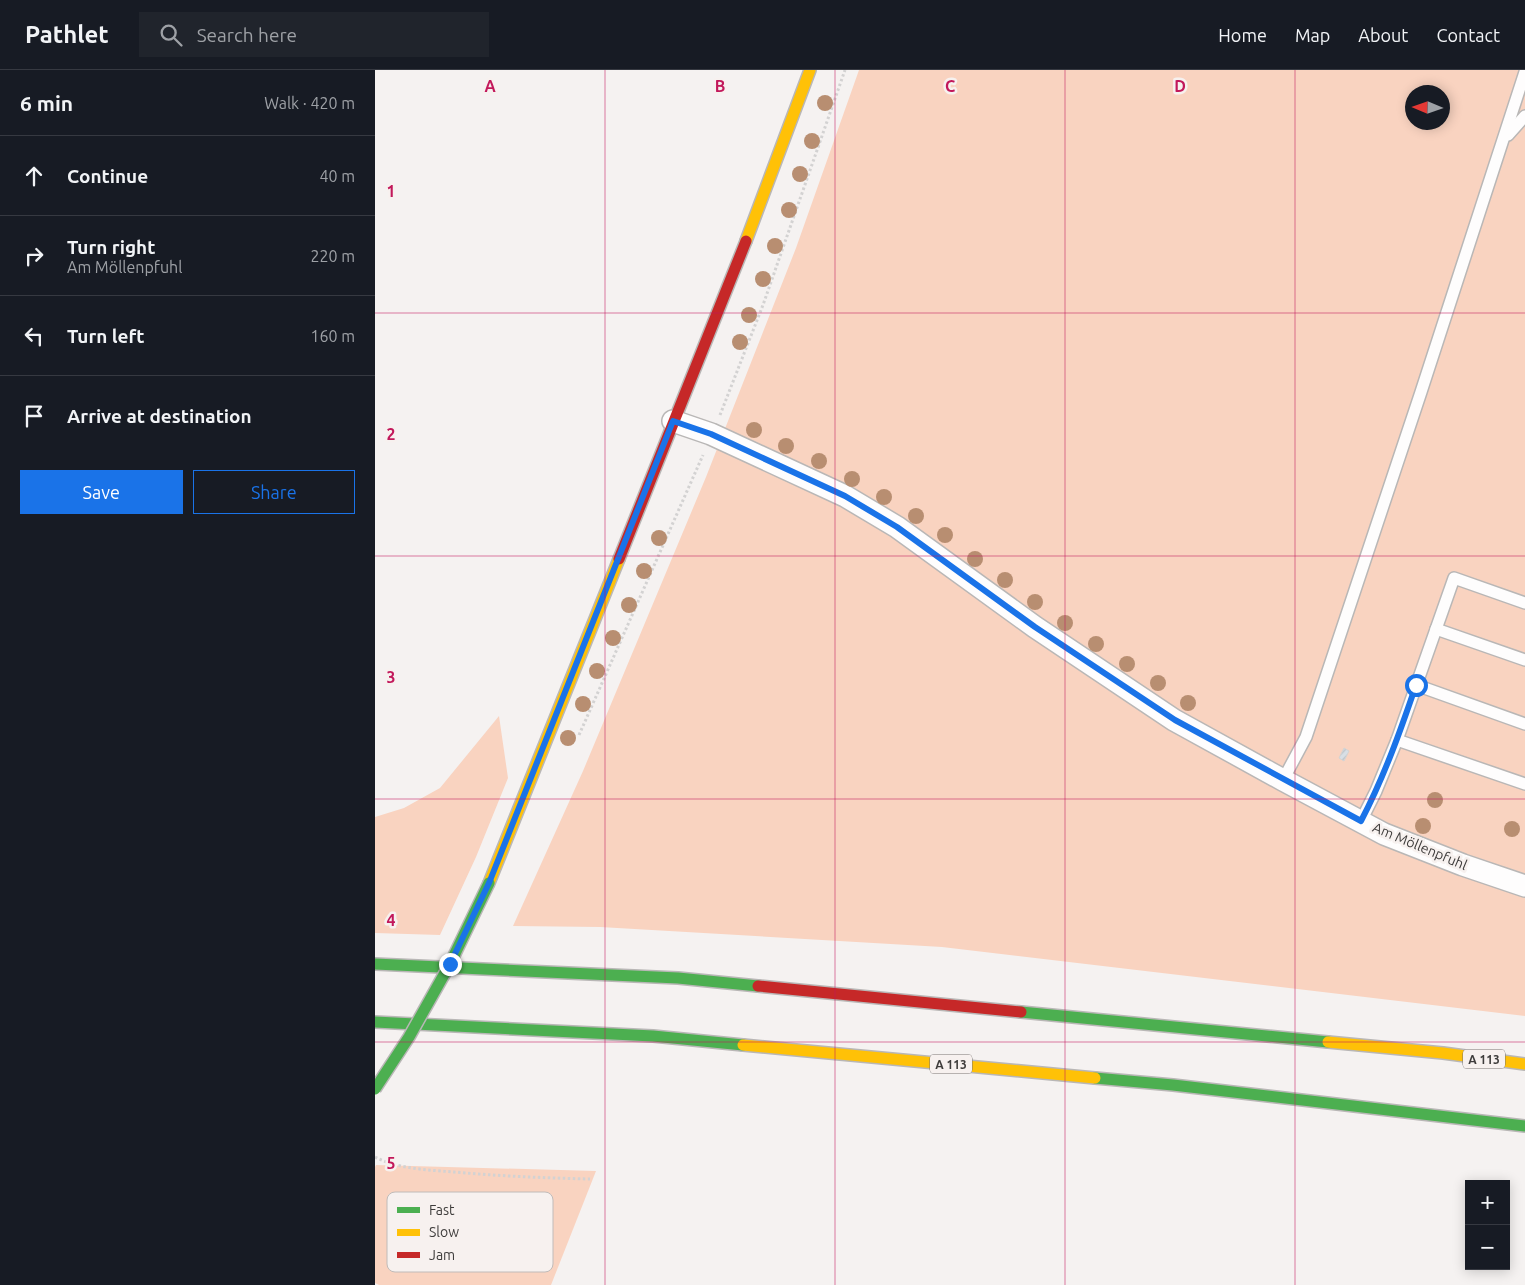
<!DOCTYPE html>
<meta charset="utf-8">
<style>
body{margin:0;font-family:Ubuntu,sans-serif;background:#20242c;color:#f1f3f6}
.controls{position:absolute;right:15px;bottom:15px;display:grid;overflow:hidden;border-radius:0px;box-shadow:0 2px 12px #0003}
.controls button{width:45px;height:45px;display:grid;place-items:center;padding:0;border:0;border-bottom:1px solid #363941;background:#171b24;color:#f1f3f6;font:25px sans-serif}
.compass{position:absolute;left:1030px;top:15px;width:45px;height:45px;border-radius:50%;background:#171b24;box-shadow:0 2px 12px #0003;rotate:272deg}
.stop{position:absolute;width:15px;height:15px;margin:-11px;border:4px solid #1a73e8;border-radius:50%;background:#fff}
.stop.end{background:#1a73e8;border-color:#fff;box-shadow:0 1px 5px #0008}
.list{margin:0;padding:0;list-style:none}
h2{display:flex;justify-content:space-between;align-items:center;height:65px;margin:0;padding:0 20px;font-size:21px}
h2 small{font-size:16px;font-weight:400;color:#9ea1a6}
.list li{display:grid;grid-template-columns:32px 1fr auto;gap:15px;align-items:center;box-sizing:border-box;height:80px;padding:0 20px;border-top:1px solid #363941}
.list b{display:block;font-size:19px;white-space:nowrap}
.list p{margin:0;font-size:16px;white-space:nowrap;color:#9ea1a6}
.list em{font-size:16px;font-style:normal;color:#9ea1a6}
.actions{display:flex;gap:10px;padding:15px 20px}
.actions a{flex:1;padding:11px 0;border:1px solid #1a73e8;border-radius:0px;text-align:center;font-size:18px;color:#1a73e8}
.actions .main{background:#1a73e8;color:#fff}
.icon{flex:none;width:28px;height:28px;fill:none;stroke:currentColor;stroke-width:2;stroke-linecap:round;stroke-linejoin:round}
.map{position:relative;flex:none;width:1150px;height:1215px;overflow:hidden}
header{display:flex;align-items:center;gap:30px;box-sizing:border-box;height:70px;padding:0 25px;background:#171b24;border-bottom:1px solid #363941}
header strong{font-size:24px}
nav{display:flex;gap:28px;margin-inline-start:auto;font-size:18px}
.search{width:350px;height:45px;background:#20242c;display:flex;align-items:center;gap:12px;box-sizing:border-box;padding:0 18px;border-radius:0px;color:#9ea1a6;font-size:19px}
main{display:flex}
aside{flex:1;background:#171b24}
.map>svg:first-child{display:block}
</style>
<header>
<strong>Pathlet</strong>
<div class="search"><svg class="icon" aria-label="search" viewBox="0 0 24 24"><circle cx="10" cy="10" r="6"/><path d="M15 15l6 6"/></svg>Search here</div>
<nav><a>Home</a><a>Map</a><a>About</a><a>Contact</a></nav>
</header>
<main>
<aside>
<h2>6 min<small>Walk · 420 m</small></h2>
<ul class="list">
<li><svg class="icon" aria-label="ahead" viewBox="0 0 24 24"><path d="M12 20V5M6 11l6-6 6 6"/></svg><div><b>Continue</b></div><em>40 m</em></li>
<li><svg class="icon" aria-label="right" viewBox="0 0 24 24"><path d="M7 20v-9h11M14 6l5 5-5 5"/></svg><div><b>Turn right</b><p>Am Möllenpfuhl</p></div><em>220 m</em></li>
<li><svg class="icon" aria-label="left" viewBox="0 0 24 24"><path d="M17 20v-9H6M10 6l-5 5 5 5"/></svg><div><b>Turn left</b></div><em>160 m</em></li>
<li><svg class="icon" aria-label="arrive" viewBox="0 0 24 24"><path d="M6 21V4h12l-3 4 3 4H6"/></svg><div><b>Arrive at destination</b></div></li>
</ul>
<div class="actions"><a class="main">Save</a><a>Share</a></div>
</aside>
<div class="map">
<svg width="1150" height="1215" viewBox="0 0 1150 1215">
<defs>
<pattern id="building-hatch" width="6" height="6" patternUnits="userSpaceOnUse" patternTransform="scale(1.25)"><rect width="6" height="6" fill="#d8dfe5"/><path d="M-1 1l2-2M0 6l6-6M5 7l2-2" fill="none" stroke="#bac0c5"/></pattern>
</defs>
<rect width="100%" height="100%" fill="#f5f2f1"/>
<g fill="#f9d3c0" fill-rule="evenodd">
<path d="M484 0H1150V946L567 877 225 857 138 856 208 701 331 407 421 178ZM1038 22H1068V52H1038Z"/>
<path d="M124 646 133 708 101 787 65 865 0 863V747L29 738 65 718Z"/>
<path d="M1 1095 221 1101 176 1215H4L0 1213V1097Z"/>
</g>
<path fill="url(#building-hatch)" stroke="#d4d3d3" d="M969 678 974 681 969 691 964 688Z"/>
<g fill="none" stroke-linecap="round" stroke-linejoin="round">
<g stroke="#b9b7b6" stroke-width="14">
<g id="lane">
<path d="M1133 65 1150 46"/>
<path d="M1061 559 1150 590"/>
<path d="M1041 615 1150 654"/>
<path d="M1022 670 1150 714"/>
<path d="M908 710 931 667 1046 322 1150 2"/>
<path d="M986 751 1001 721 1022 670 1079 508 1150 533"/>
</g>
</g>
<g stroke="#b9b7b6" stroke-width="24">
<path id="street" d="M298 351 336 364 470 426 522 457 660 557 799 650 908 710 1009 764 1088 795 1150 816"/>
</g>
<g stroke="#b9b7b6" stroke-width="14">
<g id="fast">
<path d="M0 894 303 908 383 916"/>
<path d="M646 942 953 972"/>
<path d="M0 952 278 966 368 975"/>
<path d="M720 1008 798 1015 1150 1056"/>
</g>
</g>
<g stroke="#b9b7b6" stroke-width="14">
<g id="slow">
<path d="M371 171 435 0"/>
<path d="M114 813 244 489"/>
<path d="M953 972 1068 983 1150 994"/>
<path d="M368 975 720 1008"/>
</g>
</g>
<g stroke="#b9b7b6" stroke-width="14">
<g id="jam">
<path d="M244 489 371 171"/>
<path d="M383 916 646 942"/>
</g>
</g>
<g stroke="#d3d2d2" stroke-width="3" stroke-dasharray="2.5 2.5" stroke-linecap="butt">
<path d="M345 345 388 235 470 0"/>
<path d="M204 665 328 385"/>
<path d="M0 1087C23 1099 54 1100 79 1102 124 1106 169 1108 215 1109"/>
</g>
<use href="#lane" stroke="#fefdfd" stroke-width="11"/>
<use href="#street" stroke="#fefdfd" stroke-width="21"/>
<use href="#fast" stroke="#4caf50" stroke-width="11"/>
<use href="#slow" stroke="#ffc107" stroke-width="11"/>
<use href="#jam" stroke="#c62828" stroke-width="11"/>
<g stroke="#b9b7b6" stroke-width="14" stroke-linecap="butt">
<path id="fast-bridge" d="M0 1019 34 967 75 894 114 813"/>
</g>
<use href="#fast-bridge" stroke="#4caf50" stroke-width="11"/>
</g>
<g fill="#b88e71">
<circle cx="450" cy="33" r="8"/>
<circle cx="437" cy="71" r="8"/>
<circle cx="425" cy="104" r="8"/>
<circle cx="414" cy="140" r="8"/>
<circle cx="400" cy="176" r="8"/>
<circle cx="388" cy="209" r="8"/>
<circle cx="374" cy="245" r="8"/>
<circle cx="365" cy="272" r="8"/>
<circle cx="379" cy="360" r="8"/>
<circle cx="411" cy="376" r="8"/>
<circle cx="444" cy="391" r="8"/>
<circle cx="477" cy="409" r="8"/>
<circle cx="509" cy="427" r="8"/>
<circle cx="541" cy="446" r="8"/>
<circle cx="570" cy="465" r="8"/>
<circle cx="284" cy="468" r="8"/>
<circle cx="600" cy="489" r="8"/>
<circle cx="269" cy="501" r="8"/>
<circle cx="630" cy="510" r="8"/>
<circle cx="660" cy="532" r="8"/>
<circle cx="254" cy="535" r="8"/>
<circle cx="690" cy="553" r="8"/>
<circle cx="238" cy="568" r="8"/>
<circle cx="721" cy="574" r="8"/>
<circle cx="752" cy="594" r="8"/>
<circle cx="222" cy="601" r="8"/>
<circle cx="783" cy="613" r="8"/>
<circle cx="813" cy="633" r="8"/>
<circle cx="208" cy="634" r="8"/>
<circle cx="193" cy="668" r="8"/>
<circle cx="1060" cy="730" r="8"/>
<circle cx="1048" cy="756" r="8"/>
<circle cx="1137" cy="759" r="8"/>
</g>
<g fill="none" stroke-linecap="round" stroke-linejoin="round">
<path stroke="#1a73e8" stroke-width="6" d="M75 894 114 813 298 351 336 364 470 426 522 457 660 557 800 650 986 751C1009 707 1025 662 1041 615"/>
</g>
<path fill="none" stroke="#c2185b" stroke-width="1" stroke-opacity="0.55" d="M230 0V1215M460 0V1215M690 0V1215M920 0V1215M0 243H1150M0 486H1150M0 729H1150M0 972H1150"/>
<g text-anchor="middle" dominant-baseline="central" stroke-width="5" stroke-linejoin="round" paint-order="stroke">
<g fill="#f7f1ef" stroke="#767271" stroke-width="1">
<rect x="1088" y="979.5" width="42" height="19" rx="4"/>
<rect x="555" y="984.5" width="42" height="19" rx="4"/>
</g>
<g font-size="12" font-weight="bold" fill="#3e3c3b">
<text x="1109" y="989">A 113</text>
<text x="576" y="994">A 113</text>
</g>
<g font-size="14" fill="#3e3c3b" stroke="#f7f1ef">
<text transform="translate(1045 776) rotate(23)">Am Möllenpfuhl</text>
</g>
</g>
<rect x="12" y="1122" width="166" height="80" rx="8" fill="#f7f1ef" stroke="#c0bbb9" stroke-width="1"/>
<rect x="22" y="1137" width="23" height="6" fill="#4caf50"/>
<rect x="22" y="1159" width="23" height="7" fill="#ffc107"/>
<rect x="22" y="1182" width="23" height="6" fill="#c62828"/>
<g font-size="14" fill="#3e3c3b">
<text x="54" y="1145">Fast</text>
<text x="54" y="1167">Slow</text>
<text x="54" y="1190">Jam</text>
</g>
<g font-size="16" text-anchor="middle" font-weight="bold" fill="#c2185b" stroke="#f7f1ef" stroke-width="5" stroke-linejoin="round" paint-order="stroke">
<text x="115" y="22">A</text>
<text x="345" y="22">B</text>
<text x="575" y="22">C</text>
<text x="805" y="22">D</text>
<text x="16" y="127">1</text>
<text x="16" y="370">2</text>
<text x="16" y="613">3</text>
<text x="16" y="856">4</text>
<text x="16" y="1099">5</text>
</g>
</svg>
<div class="controls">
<button>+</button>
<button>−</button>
</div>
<svg class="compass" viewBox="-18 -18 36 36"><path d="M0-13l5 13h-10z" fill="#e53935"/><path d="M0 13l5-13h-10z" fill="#9ea1a6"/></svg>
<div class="stop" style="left:1041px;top:615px"></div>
<div class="stop end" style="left:75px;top:894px"></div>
</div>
</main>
